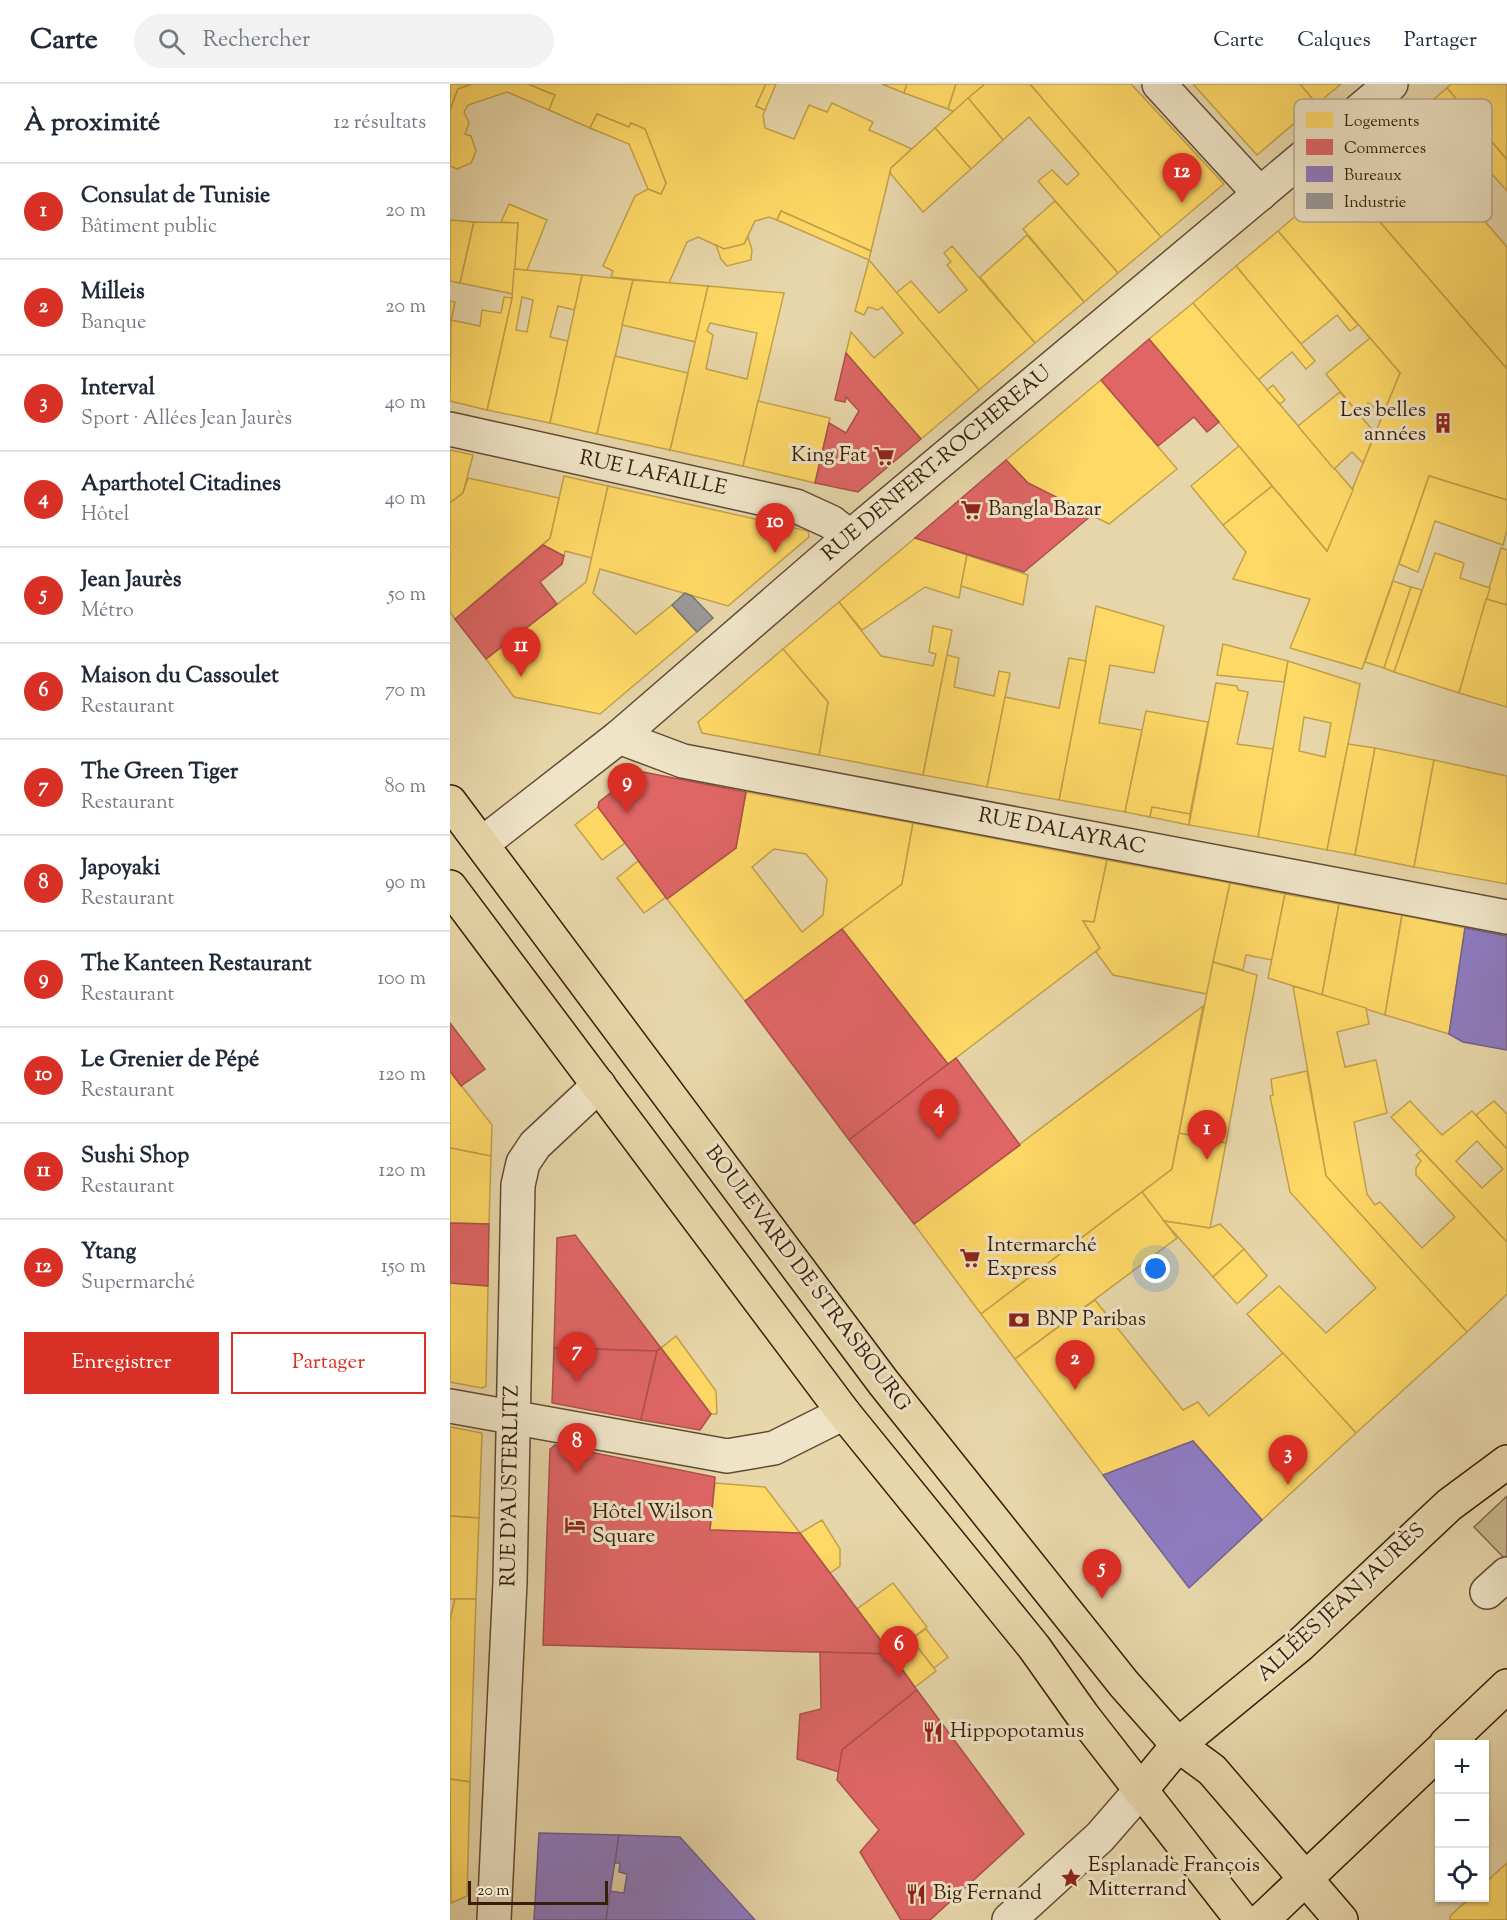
<!DOCTYPE html>
<html lang="fr">
<meta charset="utf-8">
<style>
body{margin:0;font-family:"Sorts Mill Goudy",serif;background:#f2f2f3;color:#1f2937}
.controls{position:absolute;right:18px;bottom:18px;display:grid;overflow:hidden;border-radius:0px;box-shadow:0 2px 4px #0004}
.controls button{width:54px;height:54px;display:grid;place-items:center;padding:0;border:0;border-bottom:2px solid #e0e1e3;background:#fff;color:#1f2937;font:30px sans-serif}
.scale{position:absolute;left:18px;bottom:15px;width:140px;box-sizing:border-box;padding-left:6px;border:3px solid #371d0c;border-top:0;font-size:16px;line-height:21px;white-space:nowrap;color:#371d0c;-webkit-text-stroke:4px #efe4c7;paint-order:stroke}
.you{position:absolute;left:706px;top:1185px;width:21px;height:21px;margin:-15px;border:4px solid #fff;border-radius:50%;background:#1a73e8;box-shadow:0 0 0 9px #1a73e833}
.badge{display:grid;place-items:center;width:39px;height:39px;border-radius:50%;background:#d93025;color:#fff;font-size:20px;font-weight:700}
.pin{position:absolute;translate:-50% -50px;filter:drop-shadow(0 2px 3px #0008)}
.pin::after{content:'';position:absolute;top:32px;width:21px;height:18px;background:inherit;clip-path:polygon(0 0,100% 0,50% 100%)}
.list{margin:0;padding:0;list-style:none}
h2{display:flex;justify-content:space-between;align-items:center;height:78px;margin:0;padding:0 24px;font-size:26px}
h2 small{font-size:20px;font-weight:400;color:#747a83}
.list li{display:grid;grid-template-columns:39px 1fr auto;gap:18px;align-items:center;box-sizing:border-box;height:96px;padding:0 24px;border-top:2px solid #e0e1e3}
.list b{display:block;font-size:22px;white-space:nowrap}
.list p{margin:0;font-size:20px;white-space:nowrap;color:#747a83}
.list em{font-size:20px;font-style:normal;color:#747a83}
.actions{display:flex;gap:12px;padding:18px 24px}
.actions a{flex:1;padding:14px 0;border:2px solid #d93025;border-radius:0px;text-align:center;font-size:21px;color:#d93025}
.actions .main{background:#d93025;color:#fff}
.icon{flex:none;width:33px;height:33px;fill:none;stroke:currentColor;stroke-width:2;stroke-linecap:round;stroke-linejoin:round}
.map{position:relative;flex:none;width:1057px;height:1836px;overflow:hidden}
header{display:flex;align-items:center;gap:36px;box-sizing:border-box;height:84px;padding:0 30px;background:#fff;border-bottom:2px solid #e0e1e3}
header strong{font-size:28px}
nav{display:flex;gap:33px;margin-inline-start:auto;font-size:21px}
.search{width:420px;height:54px;background:#f2f2f3;display:flex;align-items:center;gap:15px;box-sizing:border-box;padding:0 21px;border-radius:33px;color:#747a83;font-size:22px}
main{display:flex}
aside{flex:1;background:#fff}
.map>svg:first-child{display:block}
</style>
<header>
<strong>Carte</strong>
<div class="search"><svg class="icon" aria-label="search" viewBox="0 0 24 24"><circle cx="10" cy="10" r="6"/><path d="M15 15l6 6"/></svg>Rechercher</div>
<nav><a>Carte</a><a>Calques</a><a>Partager</a></nav>
</header>
<main>
<aside>
<h2>À proximité<small>12 résultats</small></h2>
<ul class="list">
<li><span class="badge">1</span><div><b>Consulat de Tunisie</b><p>Bâtiment public</p></div><em>20 m</em></li>
<li><span class="badge">2</span><div><b>Milleis</b><p>Banque</p></div><em>20 m</em></li>
<li><span class="badge">3</span><div><b>Interval</b><p>Sport · Allées Jean Jaurès</p></div><em>40 m</em></li>
<li><span class="badge">4</span><div><b>Aparthotel Citadines</b><p>Hôtel</p></div><em>40 m</em></li>
<li><span class="badge">5</span><div><b>Jean Jaurès</b><p>Métro</p></div><em>50 m</em></li>
<li><span class="badge">6</span><div><b>Maison du Cassoulet</b><p>Restaurant</p></div><em>70 m</em></li>
<li><span class="badge">7</span><div><b>The Green Tiger</b><p>Restaurant</p></div><em>80 m</em></li>
<li><span class="badge">8</span><div><b>Japoyaki</b><p>Restaurant</p></div><em>90 m</em></li>
<li><span class="badge">9</span><div><b>The Kanteen Restaurant</b><p>Restaurant</p></div><em>100 m</em></li>
<li><span class="badge">10</span><div><b>Le Grenier de Pépé</b><p>Restaurant</p></div><em>120 m</em></li>
<li><span class="badge">11</span><div><b>Sushi Shop</b><p>Restaurant</p></div><em>120 m</em></li>
<li><span class="badge">12</span><div><b>Ytang</b><p>Supermarché</p></div><em>150 m</em></li>
</ul>
<div class="actions"><a class="main">Enregistrer</a><a>Partager</a></div>
</aside>
<div class="map">
<svg width="1057" height="1836" viewBox="0 0 1057 1836">
<rect width="100%" height="100%" fill="#e7d6a9"/>
<filter id="stains"><feTurbulence type="fractalNoise" baseFrequency=".00333" numOctaves="4"/><feColorMatrix values="0 0 0 0 .2 0 0 0 0 .09 0 0 0 0 .02 0 0 0 .5 -.17"/></filter>
<radialGradient id="worn" r=".72"><stop offset=".6" stop-color="#630" stop-opacity="0"/><stop offset="1" stop-color="#630" stop-opacity=".3"/></radialGradient>
<path fill="#c9b78e" stroke="#806a4d" stroke-width="1.5" d="M1057 1412V1477L1024 1443Z"/>
<g fill="#ffd966" stroke="#c3a14b" stroke-width="1.5" fill-rule="evenodd">
<path d="M0 0H22L8 5 0 26Z"/>
<path d="M22 0H78L105 11 99 26 57 8 18 21 14 28 19 39 15 50 21 52 26 67 21 79 7 85 0 82V26L8 5Z"/>
<path d="M78 0H316L306 22 315 26 313 31 315 44 344 55 359 21 377 28 382 19 423 38 419 46 462 65 441 84 421 167 331 127 327 136 319 133 305 137 294 160 274 165 248 153 237 158 219 199 161 193 163 187 153 182 185 112 198 105 211 110 216 99 195 45 181 39 179 43 147 30 140 44 99 26 105 11Z"/>
<path d="M316 0H326L315 26 306 22Z"/>
<path d="M432 0H457L454 9Z"/>
<path d="M457 0H506L498 25 454 9Z"/>
<path d="M506 0H535L504 28 498 25Z"/>
<path d="M535 0H580L711 153 668 189 588 97 602 86 617 101 629 90 579 33 553 56 518 14Z"/>
<path d="M580 0H681L774 100 711 153Z"/>
<path d="M743 0H850L867 20 807 71Z"/>
<path d="M850 0H891L867 20Z"/>
<path d="M1001 0H1057V76L997 4Z"/>
<path d="M997 4 1057 76V107L1040 88 1012 111 952 42Z"/>
<path d="M518 14 553 56 521 85 485 44Z"/>
<path d="M147 30 179 43 181 39 195 45 216 99 211 110 198 105 179 60 140 44Z"/>
<path d="M952 42 1057 163V285L891 93Z"/>
<path d="M485 44 521 85 473 128 440 89 441 84Z"/>
<path d="M891 93 1057 285V416L979 392 912 585 840 564 860 515 783 495 796 468 773 441 822 402 877 467 950 289 828 147Z"/>
<path d="M605 117 668 189 634 218 573 145Z"/>
<path d="M59 120 97 136 77 186 64 185 68 139 51 138Z"/>
<path d="M331 127 421 167 419 176 327 136Z"/>
<path d="M0 136 24 138 10 199 0 197Z"/>
<path d="M24 138 68 139 63 210 10 199Z"/>
<path d="M828 147 908 241 900 247 887 231 851 260 786 182Z"/>
<path d="M577 151 634 218 585 259 530 193Z"/>
<path d="M298 153 302 166 301 176 277 182 271 175 266 161 274 165 294 160Z"/>
<path d="M502 162 585 259 529 306 446 209 461 197 489 229 517 206 497 181 501 178 494 169Z"/>
<path d="M419 176 529 306 471 355 396 269 401 248 424 274 453 249 432 223 428 226 418 223 414 231 405 227Z"/>
<path d="M786 182 865 277 856 285 842 268 808 296 743 219Z"/>
<path d="M64 185 132 191 125 226 108 222 100 253 118 257 100 339 37 326 62 214ZM72 213 83 216 77 248 66 246Z"/>
<path d="M132 191 183 196 147 350 100 339Z"/>
<path d="M183 196 258 202 246 258 172 241Z"/>
<path d="M258 202 334 209 293 382 220 366ZM260 239 307 249 297 295 256 285 263 251 257 247Z"/>
<path d="M54 213 62 214 37 326 0 317 1 236 30 242 32 226 51 229Z"/>
<path d="M0 217 5 218 0 242Z"/>
<path d="M743 219 903 406 877 467 699 255Z"/>
<path d="M920 254 950 289 933 330 918 319 912 334 876 290Z"/>
<path d="M165 272 238 289 220 366 147 350Z"/>
<path d="M651 296 727 385 659 440 578 399 556 376Z"/>
<path d="M823 301 835 316 830 320 817 306Z"/>
<path d="M890 308 925 349 913 379 902 368 884 385 848 342Z"/>
<path d="M308 317 380 334 365 399 293 382Z"/>
<path d="M789 362 822 402 773 441 741 402Z"/>
<path d="M0 366 23 371 13 409 0 419Z"/>
<path d="M114 392 158 402 142 474 115 467 114 472 93 461 100 454Z"/>
<path d="M979 392 1057 416V446L1053 461 985 437 968 488 949 480Z"/>
<path d="M18 394 109 414 100 454 5 535 0 528V419L13 409Z"/>
<path d="M158 402 358 447 359 453 278 522 150 485 143 509 186 550 222 521 247 548 150 630 64 613 36 575 136 498Z"/>
<path d="M465 454 517 471 509 514 475 503 412 546 389 518Z"/>
<path d="M1051 464 1057 466V521L1036 515Z"/>
<path d="M985 469 1014 479 1010 494 1040 504 1009 609 944 588Z"/>
<path d="M517 471 578 491 573 521 511 502Z"/>
<path d="M943 497 961 503 934 584 915 578Z"/>
<path d="M961 503 972 506 944 588 934 584Z"/>
<path d="M1036 515 1057 521V623L1009 609Z"/>
<path d="M389 518 431 572 483 582 486 570 479 568 483 542 502 546 473 691 369 671 378 618 333 565Z"/>
<path d="M646 522 714 542 704 589 660 581 649 639 692 646 675 728 609 716Z"/>
<path d="M773 560 838 577 834 598 767 591Z"/>
<path d="M333 565 378 618 369 671 252 649 248 638Z"/>
<path d="M497 571 509 574 504 603 544 612 549 587 560 589 537 703 473 691Z"/>
<path d="M619 574 636 577 609 716 537 703 555 613 609 624Z"/>
<path d="M838 577 910 600 877 766 808 753ZM854 633 881 639 875 673 849 667Z"/>
<path d="M766 599 787 602 788 606 798 608 787 660 823 665 808 753 739 741Z"/>
<path d="M696 627 758 638 740 730 702 723 700 733 675 728Z"/>
<path d="M898 660 925 664 905 771 877 766Z"/>
<path d="M925 664 984 676 964 783 905 771Z"/>
<path d="M984 676 1057 692V800L964 783Z"/>
<path d="M296 708 463 739 452 800 295 917 217 815 286 764ZM324 765 356 770 377 795 373 831 352 848 302 783Z"/>
<path d="M148 723 175 759 152 776 125 741Z"/>
<path d="M702 723 740 730 739 741 700 733Z"/>
<path d="M463 739 657 776 644 838 633 837 650 864 498 980 392 845 452 800Z"/>
<path d="M657 776 780 799 757 910 663 891 646 868 650 864 633 837 644 838Z"/>
<path d="M188 777 216 813 194 829 167 794Z"/>
<path d="M780 799 835 810 822 876 796 871 793 886 763 878Z"/>
<path d="M835 810 889 820 872 911 818 894Z"/>
<path d="M889 820 952 831 935 931 872 911Z"/>
<path d="M952 831 1015 844 999 950 935 931Z"/>
<path d="M763 878 807 891 776 1059 729 1049Z"/>
<path d="M843 902 916 924 919 940 887 948 895 983 926 976 937 1029 904 1038 917 1110 925 1121 930 1118 972 1164 1005 1133 966 1091V1084L971 1077 966 1071 971 1066 1057 1158V1210L1017 1248 876 1092Z"/>
<path d="M753 922 722 1085 531 1230 464 1140Z"/>
<path d="M0 987 42 1041 41 1072 0 1064Z"/>
<path d="M857 987 876 1092 1017 1248 906 1349 797 1230 829 1202 876 1249 926 1204 840 1108 820 1012 823 1011 821 995Z"/>
<path d="M960 1017 992 1051 1022 1027 1057 1065V1158L941 1033ZM1027 1057 1053 1085 1032 1104 1006 1077Z"/>
<path d="M1044 1017 1057 1030V1065L1026 1031Z"/>
<path d="M729 1049 776 1059 760 1144 714 1137 692 1108 722 1085Z"/>
<path d="M0 1064 41 1072 39 1140 0 1139Z"/>
<path d="M692 1108 727 1154 565 1275 531 1230Z"/>
<path d="M714 1137 760 1144 770 1140 794 1165 763 1193Z"/>
<path d="M794 1165 817 1192 787 1220 763 1193Z"/>
<path d="M0 1199 38 1202 36 1302 32 1304 0 1298Z"/>
<path d="M645 1216 733 1326 748 1318 759 1332 833 1269 906 1349 812 1436 743 1357 653 1391 565 1275Z"/>
<path d="M226 1252 266 1307 267 1330H261L211 1264Z"/>
<path d="M0 1343 32 1349 29 1434 0 1432Z"/>
<path d="M265 1399 315 1403 350 1449 260 1446Z"/>
<path d="M0 1432 29 1434 26 1515H0Z"/>
<path d="M372 1436 390 1465V1482L380 1489 350 1449Z"/>
<path d="M443 1499 477 1543 441 1570 407 1525Z"/>
<path d="M5 1515H26L20 1698 0 1695V1535Z"/>
<path d="M476 1545 498 1573 484 1584 461 1555Z"/>
<path d="M461 1555 486 1587 465 1603 441 1570Z"/>
<path d="M0 1695 20 1698 17 1812 1 1819Z"/>
<path d="M1057 1779V1836H1000V1832L1020 1814H1034V1800Z"/>
</g>
<g fill="#e06666" stroke="#ad504b" stroke-width="1.5">
<path d="M699 255 769 338 757 348 744 333 708 362 651 296Z"/>
<path d="M396 269 471 355 408 408 365 399 379 339 396 349 409 327 396 313 395 318 385 316Z"/>
<path d="M556 376 578 399 642 431 574 488 465 454Z"/>
<path d="M93 461 114 472 112 480 90 498 107 520 36 575 5 535Z"/>
<path d="M188 687 296 708 286 764 217 815 148 723 149 718Z"/>
<path d="M392 845 498 980 399 1056 295 917Z"/>
<path d="M0 939 35 985 11 1002 0 987Z"/>
<path d="M506 974 570 1061 464 1140 399 1056Z"/>
<path d="M0 1139 39 1140 38 1202 0 1199Z"/>
<path d="M125 1151 170 1210 211 1264 207 1267 104 1264 107 1154Z"/>
<path d="M104 1264 207 1267 191 1336 102 1319Z"/>
<path d="M211 1264 261 1330 250 1346 191 1336 207 1267Z"/>
<path d="M105 1361 265 1393 260 1446 350 1449 441 1570 93 1561 100 1365Z"/>
<path d="M370 1568 441 1570 467 1606 392 1666 389 1688 347 1675 350 1630 371 1625Z"/>
<path d="M467 1606 574 1750 480 1836H451L410 1768 429 1746 387 1696 392 1666Z"/>
</g>
<g fill="#8e7cc3" stroke="#74608c" stroke-width="1.5">
<path d="M1015 844 1057 852V966L1013 958 999 950Z"/>
<path d="M743 1357 812 1436 739 1504 653 1391Z"/>
<path d="M89 1749 169 1751 156 1836H84Z"/>
<path d="M169 1751 230 1753 305 1836H156L160 1807 174 1809 177 1790 169 1788 170 1779H165Z"/>
</g>
<path fill="#999" stroke="#7c746f" stroke-width="1.5" d="M235 509 242 512 263 534 247 548 222 521Z"/>
<g fill="none" stroke-linecap="round" stroke-linejoin="round">
<g stroke="#634b33" stroke-width="36">
<g id="minor">
<path d="M709 0 810 110"/>
<path d="M0 345 346 422 381 438 400 453"/>
<path d="M169 653 233 677 1057 833"/>
<path d="M33 759 169 653 400 453 941 0"/>
<path d="M0 1322 277 1372 324 1364 394 1329"/>
<path d="M1037 1508 1057 1490"/>
<path d="M44 1836 60 1498 68 1101 73 1079 85 1061 149 1001"/>
<path d="M559 1836 650 1753 690 1707"/>
</g>
</g>
<g stroke="#371d0c" stroke-width="36">
<g id="major">
<path d="M0 718 433 1298 674 1600 728 1661 762 1686 891 1836"/>
<path d="M0 803 394 1329 584 1563 633 1632 792 1836"/>
<path d="M996 1660 1057 1602"/>
<path d="M690 1707 728 1661 850 1561 999 1421 1057 1378"/>
<path d="M812 1836 990 1667"/>
</g>
</g>
<use href="#minor" stroke="#efe4c7" stroke-width="33"/>
<use href="#major" stroke="#e7d6a9" stroke-width="33"/>
</g>
<defs>
<g id="building-bare" transform="scale(1.62)"><path d="M-4-6H4V6H1V3H-1V6H-4ZM-2.5-4.3h1.7v1.8h-1.7ZM.8-4.3h1.7v1.8H.8ZM-2.5-1h1.7V.8h-1.7ZM.8-1h1.7V.8H.8Z" fill="#8f2418" stroke="#efe4c7" stroke-width="2.5" paint-order="stroke"/></g>
<g id="supermarket-bare" transform="scale(1.62)"><path d="M-6-5.5h2.5l.6 2H6L4.5 2H-2.5L-4.4-4H-6ZM-1.5 3.2a1.3 1.3 0 1 0 .1 0ZM3 3.2a1.3 1.3 0 1 0 .1 0Z" fill="#8f2418" stroke="#efe4c7" stroke-width="2.5" paint-order="stroke"/></g>
<g id="bank-bare" transform="scale(1.62)"><path d="M-6-4H6V4H-6ZM0-2.3a2.3 2.3 0 1 0 0 4.6a2.3 2.3 0 1 0 0-4.6Z" fill="#8f2418" stroke="#efe4c7" stroke-width="2.5" paint-order="stroke"/></g>
<g id="hotel-bare" transform="scale(1.62)"><path d="M-6-4.5h1.5V1H6V5H4.5V3h-9V5H-6ZM-4 0a1.8 1.8 0 1 1 3.6 0ZM.5 0V-2.5h3Q6-2.5 6 0Z" fill="#8f2418" stroke="#efe4c7" stroke-width="2.5" paint-order="stroke"/></g>
<g id="restaurant-bare" transform="scale(1.62)"><path d="M-5-6h1v4h1v-4h1v4h1v-4h1v5L-1.5 .5V6h-2V.5L-5-1ZM5-6V6H3V1.5H1.5Q1.5-4 5-6Z" fill="#8f2418" stroke="#efe4c7" stroke-width="2.5" paint-order="stroke"/></g>
<g id="sight-bare" transform="scale(1.62)"><path d="M0-6L1.8-2.2L6-1.7L2.9 1.2L3.7 5.4L0 3.3L-3.7 5.4L-2.9 1.2L-6-1.7L-1.8-2.2Z" fill="#8f2418" stroke="#efe4c7" stroke-width="2.5" paint-order="stroke"/></g>
</defs>
<g fill-rule="evenodd">
<use href="#building-bare" x="993" y="339"/>
<use href="#supermarket-bare" x="434" y="372"/>
<use href="#supermarket-bare" x="521" y="426"/>
<use href="#supermarket-bare" x="520" y="1174"/>
<use href="#bank-bare" x="569" y="1236"/>
<use href="#hotel-bare" x="125" y="1441"/>
<use href="#restaurant-bare" x="483" y="1648"/>
<use href="#sight-bare" x="621" y="1794"/>
<use href="#restaurant-bare" x="466" y="1810"/>
</g>
<g text-anchor="middle" dominant-baseline="central" stroke-width="6" stroke-linejoin="round" paint-order="stroke">
<g font-size="21" fill="#371d0c" stroke="#efe4c7" text-anchor="start">
<text x="976" y="327" text-anchor="end">Les belles<tspan x="976" dy="24">années</tspan></text>
<text x="417" y="372" text-anchor="end">King Fat</text>
<text x="538" y="426">Bangla Bazar</text>
<text x="537" y="1162">Intermarché<tspan x="537" dy="24">Express</tspan></text>
<text x="586" y="1236">BNP Paribas</text>
<text x="142" y="1429">Hôtel Wilson<tspan x="142" dy="24">Square</tspan></text>
<text x="500" y="1648">Hippopotamus</text>
<text x="638" y="1782">Esplanade François<tspan x="638" dy="24">Mitterrand</tspan></text>
<text x="483" y="1810">Big Fernand</text>
</g>
<g font-size="21" fill="#371d0c" stroke="#efe4c7">
<text transform="translate(487 380) rotate(-40)">RUE DENFERT-ROCHEREAU</text>
<text transform="translate(203 390) rotate(12)">RUE LAFAILLE</text>
<text transform="translate(612 748) rotate(11)">RUE DALAYRAC</text>
<text transform="translate(357 1195) rotate(53)">BOULEVARD DE STRASBOURG</text>
<text transform="translate(61 1402) rotate(-89)">RUE D'AUSTERLITZ</text>
<text transform="translate(892 1519) rotate(-43)">ALLÉES JEAN JAURÈS</text>
</g>
</g>
<rect x="844" y="15" width="198" height="123" rx="9" fill="#efe4c7" stroke="#b8a88f" stroke-width="1.5"/>
<rect x="856" y="28" width="27" height="16" fill="#ffd966"/>
<rect x="856" y="55" width="27" height="16" fill="#e06666"/>
<rect x="856" y="82" width="27" height="16" fill="#8e7cc3"/>
<rect x="856" y="109" width="27" height="16" fill="#999"/>
<g font-size="16" fill="#371d0c">
<text x="894" y="42">Logements</text>
<text x="894" y="69">Commerces</text>
<text x="894" y="96">Bureaux</text>
<text x="894" y="123">Industrie</text>
</g>
<rect width="100%" height="100%" filter="url(#stains)"/>
<rect width="100%" height="100%" fill="url(#worn)"/>
</svg>
<div class="controls">
<button>+</button>
<button>−</button>
<button><svg class="icon" aria-label="locate" viewBox="0 0 24 24"><circle cx="12" cy="12" r="6"/><path d="M12 2v4M12 18v4M2 12h4M18 12h4"/></svg></button>
</div>
<div class="scale">20 m</div>
<div class="you"></div>
<div class="pin badge" style="left:757px;top:1076px">1</div>
<div class="pin badge" style="left:625px;top:1306px">2</div>
<div class="pin badge" style="left:838px;top:1401px">3</div>
<div class="pin badge" style="left:489px;top:1055px">4</div>
<div class="pin badge" style="left:652px;top:1515px">5</div>
<div class="pin badge" style="left:449px;top:1592px">6</div>
<div class="pin badge" style="left:127px;top:1298px">7</div>
<div class="pin badge" style="left:127px;top:1389px">8</div>
<div class="pin badge" style="left:177px;top:729px">9</div>
<div class="pin badge" style="left:325px;top:469px">10</div>
<div class="pin badge" style="left:71px;top:593px">11</div>
<div class="pin badge" style="left:732px;top:119px">12</div>
</div>
</main>
